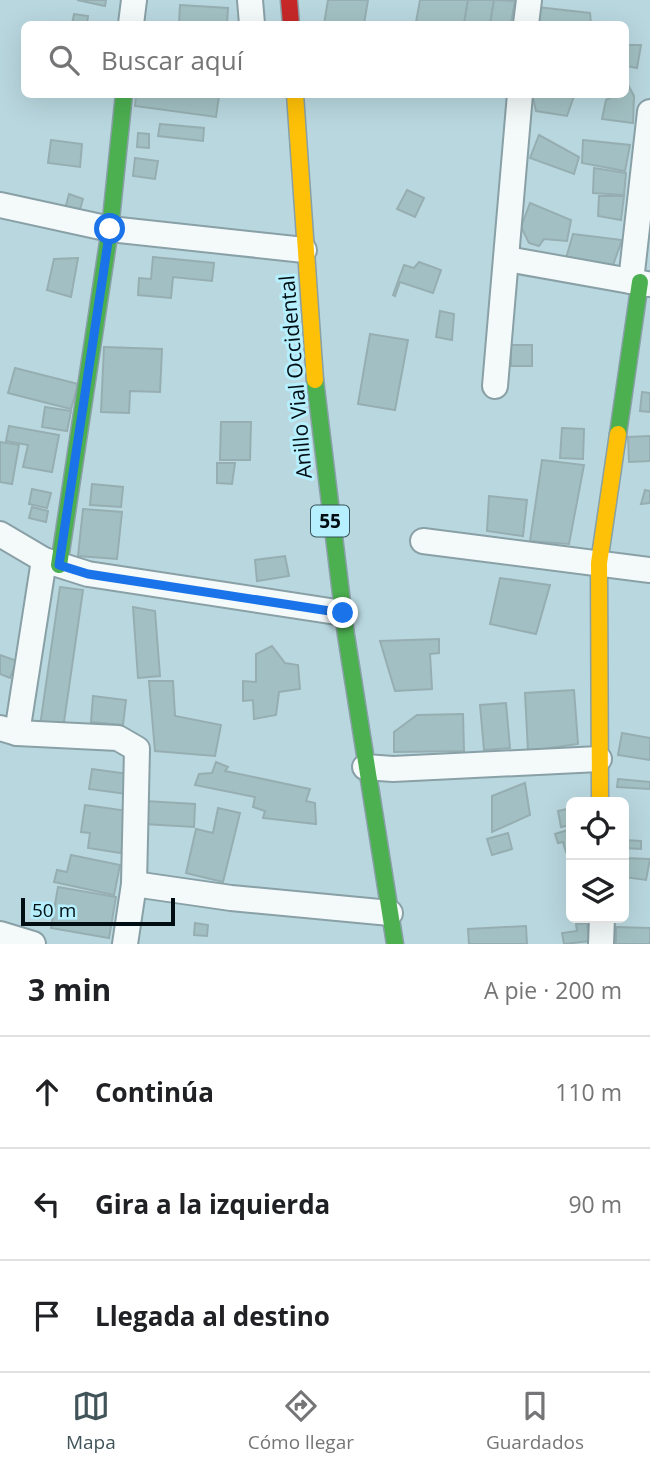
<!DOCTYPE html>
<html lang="es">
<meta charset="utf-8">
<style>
body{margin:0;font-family:"Open Sans",sans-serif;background:#f2f2f2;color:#202124}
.controls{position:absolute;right:21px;bottom:21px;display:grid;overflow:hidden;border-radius:10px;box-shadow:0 7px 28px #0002}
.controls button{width:63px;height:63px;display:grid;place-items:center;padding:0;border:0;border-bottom:2px solid #e0e0e0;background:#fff;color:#202124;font:35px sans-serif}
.scale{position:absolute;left:21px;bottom:18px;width:154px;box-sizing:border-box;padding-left:7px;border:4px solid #000e13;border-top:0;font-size:19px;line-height:24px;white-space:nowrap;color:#000e13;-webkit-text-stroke:5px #b6effd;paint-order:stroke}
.stop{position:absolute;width:21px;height:21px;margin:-16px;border:5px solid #1a73e8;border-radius:50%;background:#fff}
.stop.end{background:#1a73e8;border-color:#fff;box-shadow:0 2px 7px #0008}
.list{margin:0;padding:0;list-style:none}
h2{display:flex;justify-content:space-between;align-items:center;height:91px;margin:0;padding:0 28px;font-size:30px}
h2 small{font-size:23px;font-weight:400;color:#757577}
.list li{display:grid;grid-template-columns:46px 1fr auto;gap:21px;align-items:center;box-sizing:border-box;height:112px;padding:0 28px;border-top:2px solid #e0e0e0}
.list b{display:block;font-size:26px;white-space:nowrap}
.list em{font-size:23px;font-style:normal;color:#757577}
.icon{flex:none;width:38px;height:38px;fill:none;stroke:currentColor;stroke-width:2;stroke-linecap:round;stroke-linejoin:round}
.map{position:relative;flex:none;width:650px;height:944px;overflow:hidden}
.search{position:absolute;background:#fff;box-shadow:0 7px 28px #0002;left:21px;right:21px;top:21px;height:77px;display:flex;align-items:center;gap:18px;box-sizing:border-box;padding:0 24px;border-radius:10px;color:#757577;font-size:26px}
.sheet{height:427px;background:#fff}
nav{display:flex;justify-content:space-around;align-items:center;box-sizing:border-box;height:98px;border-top:2px solid #e0e0e0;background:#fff;font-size:19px;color:#757577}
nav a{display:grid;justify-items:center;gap:4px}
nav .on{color:#41545a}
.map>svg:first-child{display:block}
</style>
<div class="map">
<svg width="650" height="944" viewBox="0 0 650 944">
<rect width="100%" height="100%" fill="#b9d7df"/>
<g fill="#a2c0c3" stroke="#96aeb1" stroke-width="2">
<path d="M77 0H106L105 6Z"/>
<path d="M328 0H368L364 24H324Z"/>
<path d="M420 0H468L464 24 416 22Z"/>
<path d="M468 0H494L490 24H464Z"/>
<path d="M494 0 515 1 511 24H490Z"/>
<path d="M180 5 228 8 227 24H179Z"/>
<path d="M537 7 590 13 591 24H537Z"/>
<path d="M74 14 88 16 87 24H72Z"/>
<path d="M626 45H641L637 68 626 66Z"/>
<path d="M626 81 634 96 633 123 602 119 606 100 617 94H626Z"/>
<path d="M136 94 219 96 216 117 135 106Z"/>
<path d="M532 94H572L574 96 567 116 536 111Z"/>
<path d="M160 124 204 128 203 141 158 136Z"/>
<path d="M138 133 149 134V148L137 147Z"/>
<path d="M539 135 579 157 574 174 530 158Z"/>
<path d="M51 140 82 144 80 167 48 163Z"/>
<path d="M583 140 630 145 625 171 582 163Z"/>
<path d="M135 158 158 161 155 179 133 176Z"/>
<path d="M594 168 626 173 624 195 593 193Z"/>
<path d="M407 190 424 198 415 217 397 209Z"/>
<path d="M69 194 83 199 79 213 65 209Z"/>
<path d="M599 196H624L621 220 598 216Z"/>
<path d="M530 203 571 220 567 241 544 239 539 246 529 243 521 227Z"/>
<path d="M573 234 622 240 612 268 565 262Z"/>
<path d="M153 257 214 263 212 281 173 277 171 298 138 295 139 278 151 279Z"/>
<path d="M78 258 71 297 47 290 54 259Z"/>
<path d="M419 262 441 270 433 293 400 282 395 296 393 295 404 265 414 268Z"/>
<path d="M440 311 454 314 452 340 436 337Z"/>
<path d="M370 334 408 340 395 410 358 404Z"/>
<rect x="511" y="345" width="21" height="21"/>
<path d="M104 347 162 349 160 392 130 391 129 413 101 412Z"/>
<path d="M15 368 78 384 71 409 8 393Z"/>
<path d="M642 392 650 393V412L640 411Z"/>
<path d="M45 407 71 411 67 431 42 427Z"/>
<path d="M221 422H251L250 460H220Z"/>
<path d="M9 426 59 435 52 472 23 467 28 445 6 441Z"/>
<path d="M562 428 584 429 583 459 560 458Z"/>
<path d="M650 436V461L629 462 628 437Z"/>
<path d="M0 442 19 445 12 484 0 482Z"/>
<path d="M542 460 584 465 569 544 530 541Z"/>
<path d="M217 463H235L232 484 217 483Z"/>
<path d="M92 484 123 487 121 507 90 505Z"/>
<path d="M32 489 51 493 47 508 29 504Z"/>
<path d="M645 490 650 491V503L641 504Z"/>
<path d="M489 496 527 500 523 536 487 531Z"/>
<path d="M32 507 48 511 46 522 29 518Z"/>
<path d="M83 509 122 512 117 559 78 556Z"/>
<path d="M285 556 289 576 257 581 255 560Z"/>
<path d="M500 578 550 585 536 634 490 624Z"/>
<path d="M60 587 83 590 63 729 40 726Z"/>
<path d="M133 607 155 611 160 676 138 678Z"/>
<path d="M439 639V653L430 654 432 689 395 691 380 641Z"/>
<path d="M272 646 285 663 298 665 300 689 279 692 276 715 254 719 253 700 243 701V681L256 682V654Z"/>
<path d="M0 655 17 661 10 678 0 674Z"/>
<path d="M149 681H173L175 716 221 725 215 756 155 751Z"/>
<path d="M574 690 578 744 528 751 525 693Z"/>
<path d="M93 696 126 700 123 725 91 722Z"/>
<path d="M506 703 510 748 484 750 480 705Z"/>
<path d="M463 714 464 751 394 752V732L417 715Z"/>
<path d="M622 733 650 738V760L618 755Z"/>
<path d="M216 762 228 767 225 771 310 789 306 801 315 803 316 824 263 818 265 811 253 807 255 797 195 785 199 774 212 773Z"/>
<path d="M92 769 129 774 126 794 89 789Z"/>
<path d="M618 779 650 782V789L617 787Z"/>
<path d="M525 783 530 815 492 832V796Z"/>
<path d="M145 801 195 804 194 827 144 824Z"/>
<path d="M85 805 128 811 121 853 88 848 90 833 81 832Z"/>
<path d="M218 808 240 813 223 882 186 873 196 829 213 833Z"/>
<path d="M571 808V825L561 827 558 811Z"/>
<path d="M571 829V850L566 852 563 842 558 843 555 834Z"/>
<path d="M508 833 512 849 492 855 487 839Z"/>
<path d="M624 840 641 841V849L624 848Z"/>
<path d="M71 855 120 865 114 895 54 882 57 870 67 872Z"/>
<path d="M624 858 650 859 646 880 624 877Z"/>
<path d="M58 887 116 897 109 938 51 928Z"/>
<path d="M195 923 208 925 207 936 194 935Z"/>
<path d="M587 923 590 941 564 944 562 933 577 931 576 924Z"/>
<path d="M526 926 527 944H469L468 929Z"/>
<path d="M616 927 650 928V944H616Z"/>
</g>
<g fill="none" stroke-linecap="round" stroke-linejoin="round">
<g stroke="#88a0a6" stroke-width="28">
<g id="street">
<path d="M250 0 252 24"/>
<path d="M131 24 134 0"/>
<path d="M526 24 529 0"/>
<path d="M0 205 110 229 304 250"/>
<path d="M507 259 647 284"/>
<path d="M631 281 650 112"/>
<path d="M495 386 520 94"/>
<path d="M0 534 44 560 88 574 343 613"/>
<path d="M423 541 650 570"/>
<path d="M0 728 17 733 118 738 137 749 134 884 125 944"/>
<path d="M17 733 44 560"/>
<path d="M365 767 393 769 599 759"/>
<path d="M134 884 231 898 390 913"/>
<path d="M0 934 33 944"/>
<path d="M601 944 602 918"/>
</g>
</g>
<g stroke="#88a0a6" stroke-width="19">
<g id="fast">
<path d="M315 380 346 635 395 944"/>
<path d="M618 434 640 282"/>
<path d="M59 565 110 229 124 94"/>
</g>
</g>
<g stroke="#88a0a6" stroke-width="19">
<g id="slow">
<path d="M295 94 315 380"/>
<path d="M600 802 599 563 618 434"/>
</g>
</g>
<g stroke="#88a0a6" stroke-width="19">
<path id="jam" d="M289 0 291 24"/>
</g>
<use href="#street" stroke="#f4f9fa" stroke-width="24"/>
<use href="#fast" stroke="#4caf50" stroke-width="16"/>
<use href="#slow" stroke="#ffc107" stroke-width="16"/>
<use href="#jam" stroke="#c62828" stroke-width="16"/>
</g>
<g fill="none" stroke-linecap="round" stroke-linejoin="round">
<path stroke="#1a73e8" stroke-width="9" d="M110 229 59 565 88 574 343 613"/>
</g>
<g text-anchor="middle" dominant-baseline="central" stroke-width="6" stroke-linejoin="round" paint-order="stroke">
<rect fill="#b6effd" stroke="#375259" stroke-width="2" x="311" y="505.5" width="38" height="31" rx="5"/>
<g font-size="19" font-weight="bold" fill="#000e13">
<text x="330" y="521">55</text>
</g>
<g font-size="21" fill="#000e13" stroke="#b6effd">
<text transform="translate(295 377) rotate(-95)">Anillo Vial Occidental</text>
</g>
</g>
</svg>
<div class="controls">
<button><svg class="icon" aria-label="locate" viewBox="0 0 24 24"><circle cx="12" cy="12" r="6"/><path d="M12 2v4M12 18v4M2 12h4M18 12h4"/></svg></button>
<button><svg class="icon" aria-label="layers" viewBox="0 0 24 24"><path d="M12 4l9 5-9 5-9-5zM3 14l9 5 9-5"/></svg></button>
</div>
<div class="scale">50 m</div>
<div class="stop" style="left:110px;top:229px"></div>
<div class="stop end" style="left:343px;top:613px"></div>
<div class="search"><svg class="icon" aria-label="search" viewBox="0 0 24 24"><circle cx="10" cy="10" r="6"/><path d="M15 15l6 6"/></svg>Buscar aquí</div>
</div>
<section class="sheet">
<h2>3 min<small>A pie · 200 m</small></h2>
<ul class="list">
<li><svg class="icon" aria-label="ahead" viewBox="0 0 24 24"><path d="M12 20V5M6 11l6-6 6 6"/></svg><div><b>Continúa</b></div><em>110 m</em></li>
<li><svg class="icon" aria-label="left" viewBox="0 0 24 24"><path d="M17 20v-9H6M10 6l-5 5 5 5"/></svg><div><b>Gira a la izquierda</b></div><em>90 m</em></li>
<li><svg class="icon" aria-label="arrive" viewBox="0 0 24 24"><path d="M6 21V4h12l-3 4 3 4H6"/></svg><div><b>Llegada al destino</b></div></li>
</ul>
</section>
<nav>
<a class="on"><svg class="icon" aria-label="map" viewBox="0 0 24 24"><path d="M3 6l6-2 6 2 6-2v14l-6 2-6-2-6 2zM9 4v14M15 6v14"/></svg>Mapa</a>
<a><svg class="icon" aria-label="directions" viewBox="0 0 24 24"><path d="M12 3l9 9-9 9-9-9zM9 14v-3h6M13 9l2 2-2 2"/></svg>Cómo llegar</a>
<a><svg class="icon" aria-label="saved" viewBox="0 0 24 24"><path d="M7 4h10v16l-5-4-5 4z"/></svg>Guardados</a>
</nav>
